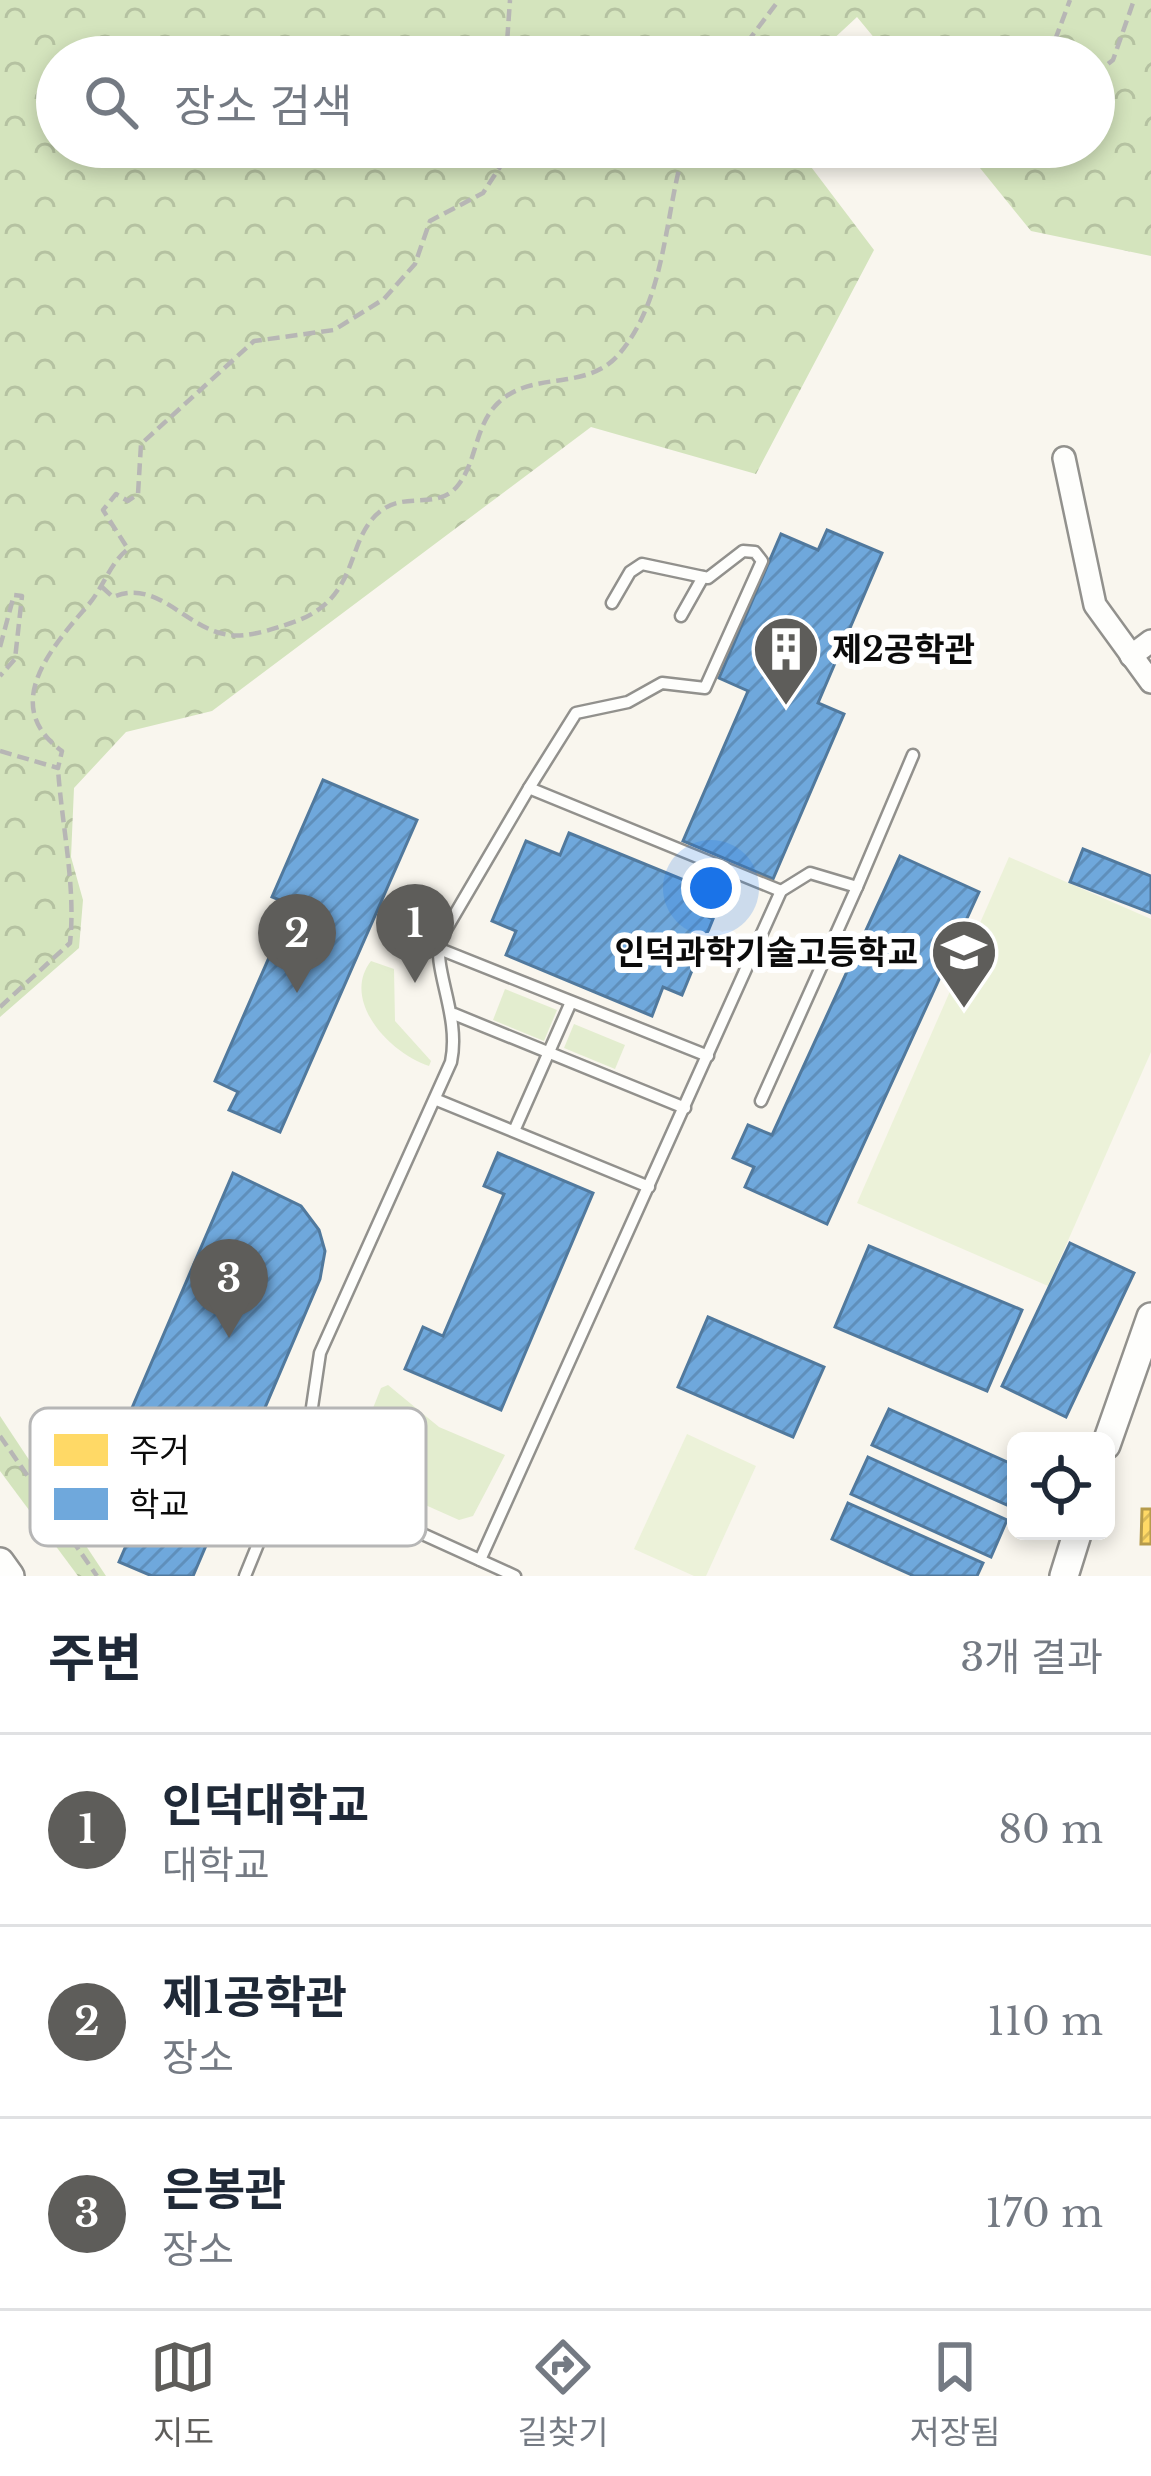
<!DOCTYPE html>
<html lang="ko">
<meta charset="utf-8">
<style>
body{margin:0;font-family:"Libre Baskerville","Noto Sans KR",serif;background:#f6f6f7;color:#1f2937}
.controls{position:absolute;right:36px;bottom:36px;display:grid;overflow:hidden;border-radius:18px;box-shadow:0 6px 18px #0003}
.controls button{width:108px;height:108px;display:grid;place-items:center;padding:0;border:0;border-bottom:3px solid #e0e1e3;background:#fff;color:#1f2937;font:60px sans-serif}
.you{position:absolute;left:711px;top:888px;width:42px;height:42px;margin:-30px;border:9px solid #fff;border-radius:50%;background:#1a73e8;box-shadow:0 0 0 18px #1a73e833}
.badge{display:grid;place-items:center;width:78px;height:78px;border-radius:50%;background:#5e5d5a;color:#fff;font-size:39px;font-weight:700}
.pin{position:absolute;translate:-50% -99px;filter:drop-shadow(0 3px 6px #0008)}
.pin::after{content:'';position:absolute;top:63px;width:42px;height:36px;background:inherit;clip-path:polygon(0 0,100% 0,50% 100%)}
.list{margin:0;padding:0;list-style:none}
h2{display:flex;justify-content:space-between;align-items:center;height:156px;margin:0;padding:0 48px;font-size:51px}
h2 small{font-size:39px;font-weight:400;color:#747a83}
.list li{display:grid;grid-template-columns:78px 1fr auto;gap:36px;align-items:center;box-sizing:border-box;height:192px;padding:0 48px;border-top:3px solid #e0e1e3}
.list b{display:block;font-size:45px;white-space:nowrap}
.list p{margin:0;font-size:39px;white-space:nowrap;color:#747a83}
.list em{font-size:39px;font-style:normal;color:#747a83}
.icon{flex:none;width:66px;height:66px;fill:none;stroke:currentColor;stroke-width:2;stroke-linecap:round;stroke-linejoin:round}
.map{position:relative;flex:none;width:1151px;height:1576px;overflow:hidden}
.search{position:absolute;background:#fff;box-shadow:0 6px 18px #0003;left:36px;right:36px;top:36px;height:132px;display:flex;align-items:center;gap:30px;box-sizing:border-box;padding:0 42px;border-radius:66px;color:#747a83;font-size:45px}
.sheet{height:732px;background:#fff}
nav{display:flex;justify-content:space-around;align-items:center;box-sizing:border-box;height:168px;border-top:3px solid #e0e1e3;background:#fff;font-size:33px;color:#747a83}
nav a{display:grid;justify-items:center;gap:6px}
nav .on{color:#5e5d5a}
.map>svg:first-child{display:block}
</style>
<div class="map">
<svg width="1151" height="1576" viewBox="0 0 1151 1576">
<defs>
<pattern id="forest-crowns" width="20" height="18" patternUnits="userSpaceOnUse" patternTransform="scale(3)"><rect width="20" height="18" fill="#d4e4bd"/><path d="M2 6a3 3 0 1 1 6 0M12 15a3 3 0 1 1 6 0" fill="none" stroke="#b5c2a1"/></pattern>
<pattern id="homes-hatch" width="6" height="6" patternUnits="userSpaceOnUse" patternTransform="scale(3)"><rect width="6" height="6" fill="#ffd966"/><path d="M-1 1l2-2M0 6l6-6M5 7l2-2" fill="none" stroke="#d9b957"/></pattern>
<pattern id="schools-hatch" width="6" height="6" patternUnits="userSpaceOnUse" patternTransform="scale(3)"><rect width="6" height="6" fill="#6fa8dc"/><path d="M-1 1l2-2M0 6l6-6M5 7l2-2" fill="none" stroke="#5f8fbb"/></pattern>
</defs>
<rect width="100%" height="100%" fill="#f9f6ee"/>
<g fill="#e3edcf">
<path d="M371 961 394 969 395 1021 431 1061 429 1066C391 1054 340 1001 371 961Z"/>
<path d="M505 989 557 1010 544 1041 493 1020Z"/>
<path d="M574 1024 625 1045 615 1069 564 1048Z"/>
<path d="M388 1385 439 1427 505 1455 473 1516 459 1520 358 1475 354 1456 381 1388Z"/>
</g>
<g fill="url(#forest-crowns)">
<path d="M0 0H1151V256L1031 231 963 147H1094V57H890L857 17 814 57H57V147H796L874 250 756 474 591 427 212 711 126 732 74 788 71 857 83 900 79 948 0 1017Z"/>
<path d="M0 1416 106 1576H78L0 1471Z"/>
</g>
<g fill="#ecf2d9">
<path d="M1009 857 1151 919V1052L1048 1286 857 1203Z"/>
<path d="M687 1434 756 1466 706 1576H694L634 1549Z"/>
</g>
<path fill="url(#homes-hatch)" stroke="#b69b4b" stroke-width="3" d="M1142 1509H1151V1544H1141Z"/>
<g fill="url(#schools-hatch)" stroke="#51799d" stroke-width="3">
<path d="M827 530 882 553 818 703 844 714 773 879 683 841 748 691 719 678 781 534 818 550Z"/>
<path d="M323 780 417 820 280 1132 229 1110 238 1092 215 1081 292 905 272 897Z"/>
<path d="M569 833 711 891 701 914 713 919 682 995 663 987 652 1016 506 955 516 931 492 921 526 841 560 855Z"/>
<path d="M1083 849 1151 876V913L1070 882Z"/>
<path d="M900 856 979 892 827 1224 745 1187 754 1167 733 1158 748 1125 772 1135Z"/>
<path d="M498 1153 593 1193 501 1410 405 1369 423 1327 443 1336 504 1194 484 1186Z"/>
<path d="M233 1173 301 1206 319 1230 325 1251 320 1279 193 1576H152L119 1562 134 1527 89 1508Z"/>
<path d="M1070 1243 1134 1273 1066 1417 1002 1386Z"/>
<path d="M869 1246 1022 1310 987 1391 835 1327Z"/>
<path d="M708 1317 824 1367 793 1437 678 1387Z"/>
<path d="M889 1409 1016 1466V1485L1007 1505 872 1445Z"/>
<path d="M868 1457 1007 1520 991 1557 851 1494Z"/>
<path d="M848 1503 983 1563 977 1576H914L832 1539Z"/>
</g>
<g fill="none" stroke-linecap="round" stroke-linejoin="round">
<g stroke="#92918d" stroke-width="15">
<g id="service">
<path d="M681 616 703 577"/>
<path d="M529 788 576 713 628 702 662 683 705 688 762 561 755 552 743 551 708 578 642 564 630 572 612 603"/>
<path d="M437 948 708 1056"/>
<path d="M454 1014 685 1108"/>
<path d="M437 1100 649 1187"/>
<path d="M761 1101 857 887"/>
<path d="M514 1131 571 1002"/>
<path d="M288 1473 515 1576"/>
<path d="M480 1560 781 891 810 873 857 887 913 755"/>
<path d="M245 1576 311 1414 320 1353 451 1062C461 1015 431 967 441 938L529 788 781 891"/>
</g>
</g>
<g stroke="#92918d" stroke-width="26">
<g id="minor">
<path d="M1064 458 1095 605 1151 682"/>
<path d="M1131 656 1151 641"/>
</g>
</g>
<g stroke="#92918d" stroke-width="32">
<g id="tertiary">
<path d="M1106 1445 1151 1317"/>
<path d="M0 1562 10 1576"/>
<path d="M1064 1576 1078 1531"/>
</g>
</g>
<g stroke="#b7b6b5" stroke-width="4.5" stroke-dasharray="12 6" stroke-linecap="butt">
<path d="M506 57 510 0"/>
<path d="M736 57 779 0"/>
<path d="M1055 57 1052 48 1070 0"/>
<path d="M1094 75 1113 60 1134 0"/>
<path d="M102 587 113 597C159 578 185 629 229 635 246 638 274 629 291 623 365 599 342 535 385 508 409 493 440 510 459 484 477 460 475 425 498 403 533 369 587 393 620 353 667 296 664 215 685 147"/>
<path d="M0 647 14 595 22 596 15 659 0 676"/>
<path d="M0 751 58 768 62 751C0 706 50 649 89 604 104 586 110 563 128 549L103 510 116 494 128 501 138 494 141 444 254 341 334 330 384 299 415 264 430 221 483 193 513 147"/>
<path d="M0 1007 70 943C76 886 62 827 58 769"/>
<path d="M0 1436 97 1576"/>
</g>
<use href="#service" stroke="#fefefc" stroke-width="10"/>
<use href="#minor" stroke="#fefefc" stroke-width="21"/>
<use href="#tertiary" stroke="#fefefc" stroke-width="27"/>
</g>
<defs>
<g id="building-pin" transform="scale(3.45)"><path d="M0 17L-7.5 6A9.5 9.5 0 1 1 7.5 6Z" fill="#5e5d5a" stroke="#fff"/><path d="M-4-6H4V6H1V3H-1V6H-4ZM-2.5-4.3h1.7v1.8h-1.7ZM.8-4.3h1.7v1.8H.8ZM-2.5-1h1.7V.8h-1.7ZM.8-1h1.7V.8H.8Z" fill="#fff"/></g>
<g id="school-pin" transform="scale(3.45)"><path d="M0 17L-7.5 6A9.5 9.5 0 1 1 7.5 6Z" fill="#5e5d5a" stroke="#fff"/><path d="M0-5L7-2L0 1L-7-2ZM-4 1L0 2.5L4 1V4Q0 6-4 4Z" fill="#fff"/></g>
</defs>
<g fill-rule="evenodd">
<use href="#building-pin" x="786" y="649"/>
<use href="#school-pin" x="964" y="952"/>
</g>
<g text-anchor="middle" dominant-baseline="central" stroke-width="12" stroke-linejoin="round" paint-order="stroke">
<g font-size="33" font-weight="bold" fill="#0b0b0b" stroke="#fff" text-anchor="start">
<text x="832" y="649">제2공학관</text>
<text x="918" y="952" text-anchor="end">인덕과학기술고등학교</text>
</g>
</g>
<rect x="30" y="1408" width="396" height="138" rx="18" fill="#fff" stroke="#b6b6b6" stroke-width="3"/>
<rect x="54" y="1434" width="54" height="32" fill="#ffd966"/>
<rect x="54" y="1488" width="54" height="32" fill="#6fa8dc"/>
<g font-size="33" fill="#0b0b0b">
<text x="129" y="1462">주거</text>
<text x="129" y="1516">학교</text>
</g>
</svg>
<div class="controls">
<button><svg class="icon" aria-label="locate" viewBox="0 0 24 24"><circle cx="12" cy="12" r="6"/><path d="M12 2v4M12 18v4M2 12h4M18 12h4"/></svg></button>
</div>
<div class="you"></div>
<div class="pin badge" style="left:415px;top:983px">1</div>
<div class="pin badge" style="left:297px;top:993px">2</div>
<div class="pin badge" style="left:229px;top:1338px">3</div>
<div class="search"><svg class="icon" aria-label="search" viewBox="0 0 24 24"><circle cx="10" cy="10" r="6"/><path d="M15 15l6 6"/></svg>장소 검색</div>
</div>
<section class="sheet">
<h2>주변<small>3개 결과</small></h2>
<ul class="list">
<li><span class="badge">1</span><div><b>인덕대학교</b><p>대학교</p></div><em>80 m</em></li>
<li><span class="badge">2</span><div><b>제1공학관</b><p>장소</p></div><em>110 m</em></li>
<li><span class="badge">3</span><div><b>은봉관</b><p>장소</p></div><em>170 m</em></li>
</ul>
</section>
<nav>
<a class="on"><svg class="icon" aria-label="map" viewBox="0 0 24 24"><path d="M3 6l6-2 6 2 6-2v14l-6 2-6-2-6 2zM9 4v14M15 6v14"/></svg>지도</a>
<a><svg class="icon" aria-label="directions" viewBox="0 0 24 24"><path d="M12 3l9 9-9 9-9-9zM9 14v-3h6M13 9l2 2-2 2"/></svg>길찾기</a>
<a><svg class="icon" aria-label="saved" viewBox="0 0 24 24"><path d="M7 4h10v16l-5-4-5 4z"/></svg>저장됨</a>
</nav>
